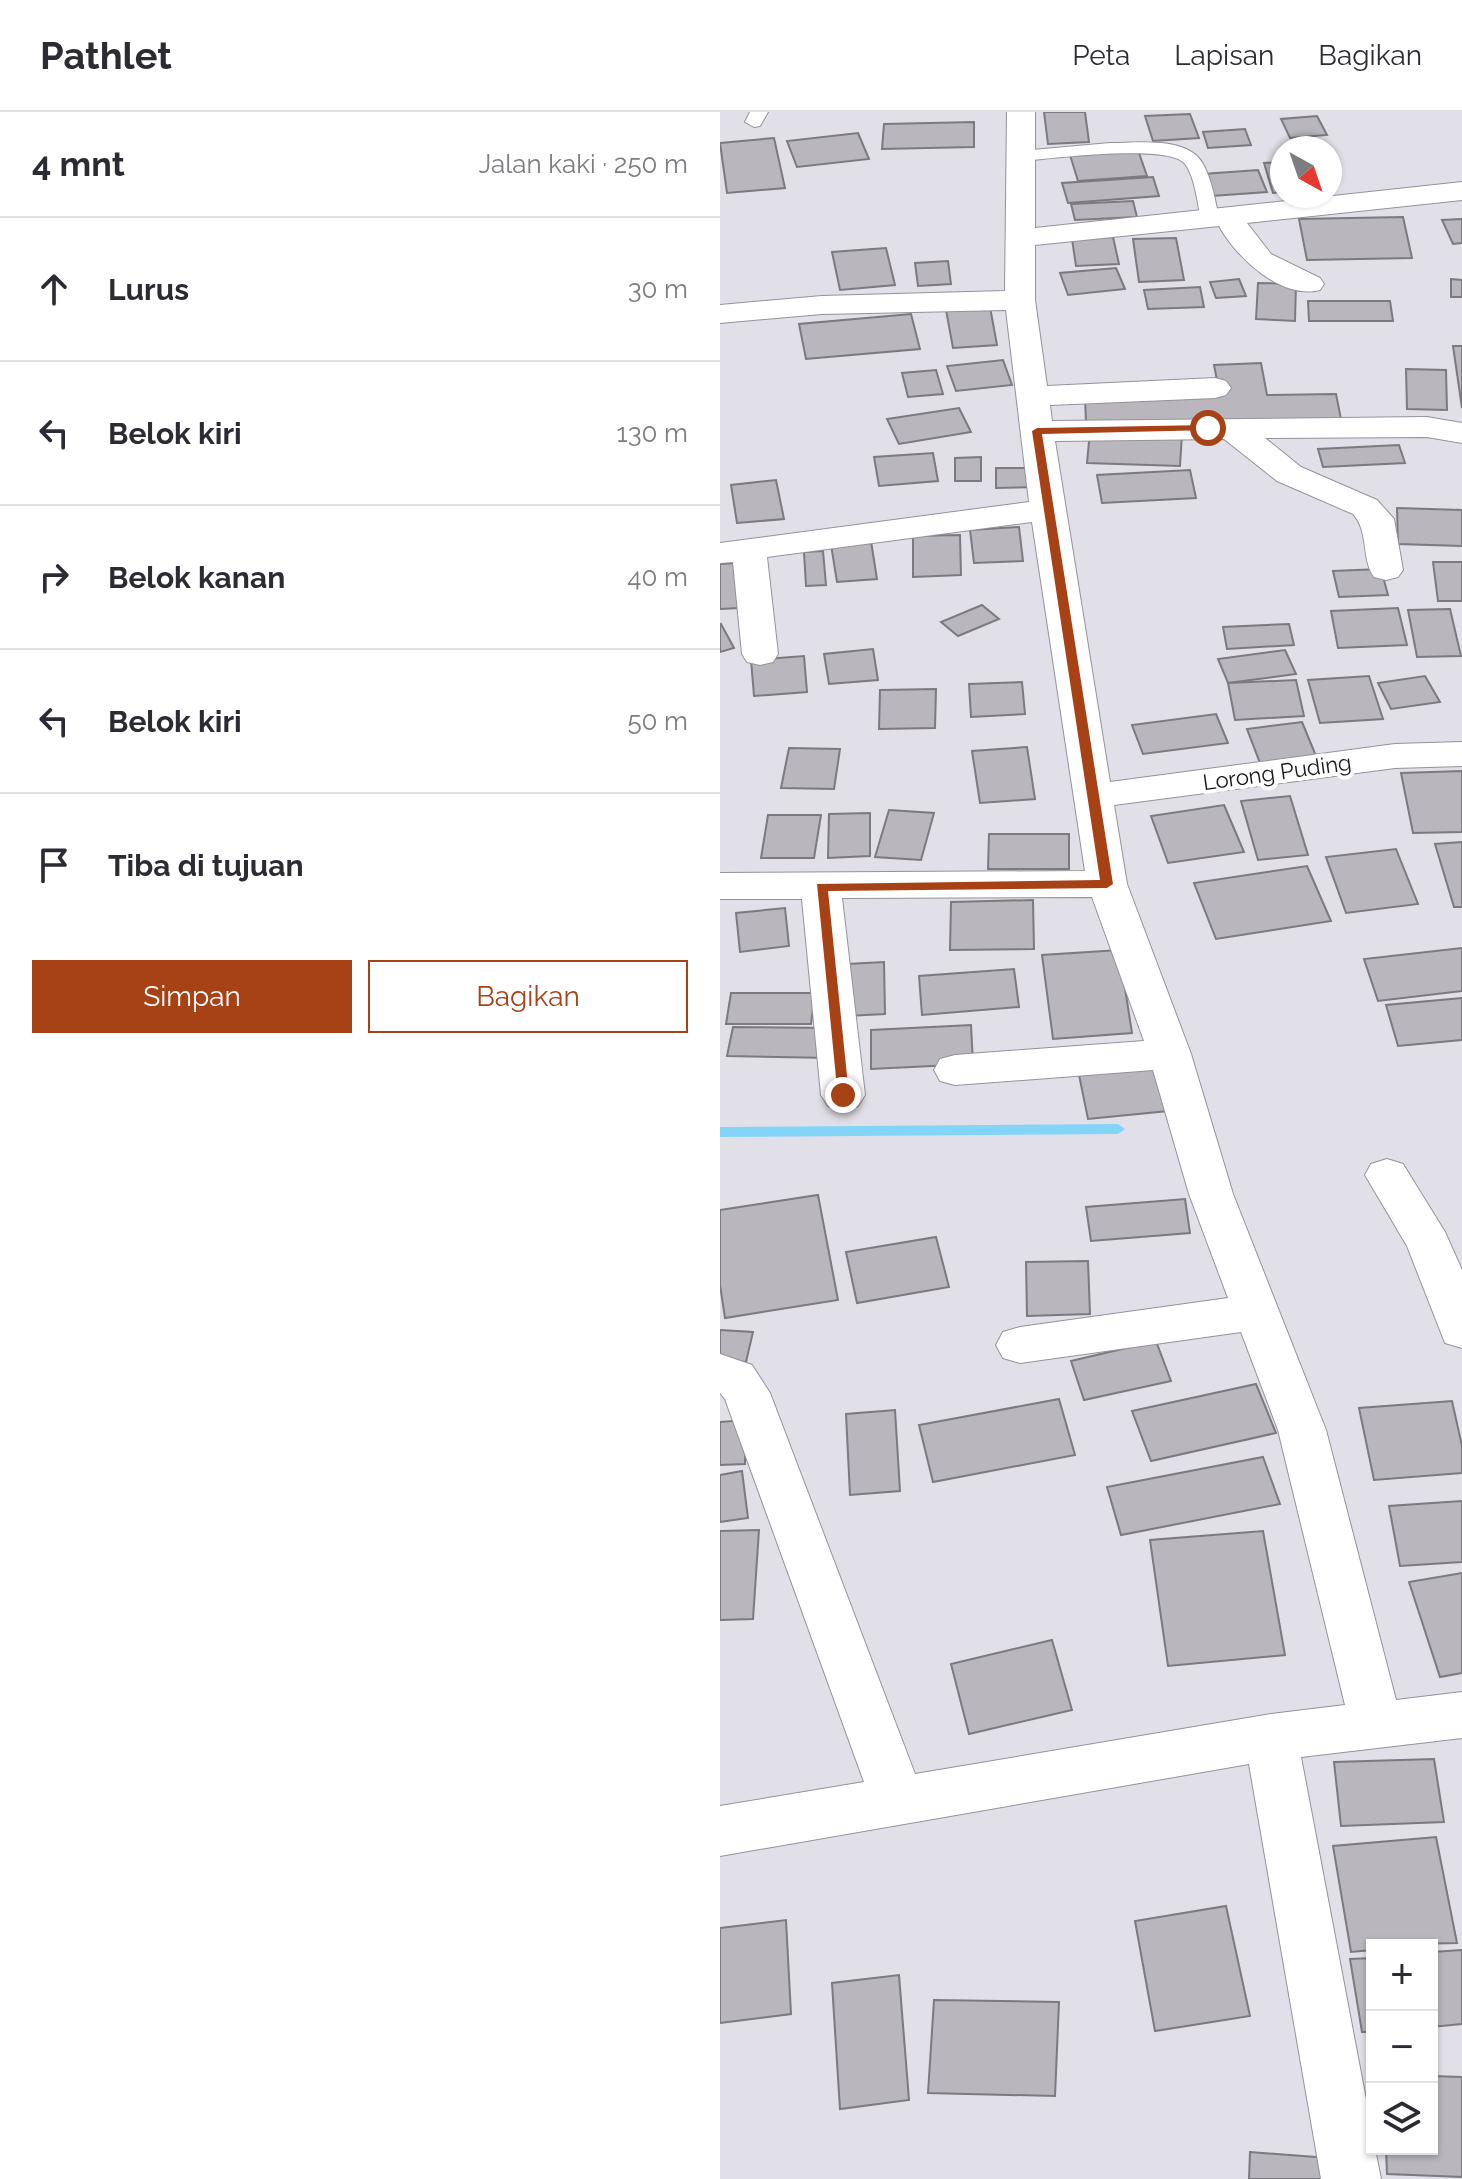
<!DOCTYPE html>
<html lang="id">
<meta charset="utf-8">
<style>
body{margin:0;font-family:Raleway,sans-serif;background:#f2f2f3;color:#2b2b33}
.controls{position:absolute;right:24px;bottom:24px;display:grid;overflow:hidden;border-radius:0px;box-shadow:0 2px 6px #0004}
.controls button{width:72px;height:72px;display:grid;place-items:center;padding:0;border:0;border-bottom:2px solid #e1e1e2;background:#fff;color:#2b2b33;font:40px sans-serif}
.compass{position:absolute;left:550px;top:24px;width:72px;height:72px;border-radius:50%;background:#fff;box-shadow:0 2px 6px #0004;rotate:140deg}
.stop{position:absolute;width:24px;height:24px;margin:-18px;border:6px solid #a74116;border-radius:50%;background:#fff}
.stop.end{background:#a74116;border-color:#fff;box-shadow:0 2px 8px #0008}
.list{margin:0;padding:0;list-style:none}
h2{display:flex;justify-content:space-between;align-items:center;height:104px;margin:0;padding:0 32px;font-size:34px}
h2 small{font-size:26px;font-weight:400;color:#7c7c81}
.list li{display:grid;grid-template-columns:52px 1fr auto;gap:24px;align-items:center;box-sizing:border-box;height:144px;padding:0 32px;border-top:2px solid #e1e1e2}
.list b{display:block;font-size:30px;white-space:nowrap}
.list em{font-size:26px;font-style:normal;color:#7c7c81}
.actions{display:flex;gap:16px;padding:24px 32px}
.actions a{flex:1;padding:18px 0;border:2px solid #a74116;border-radius:0px;text-align:center;font-size:28px;color:#a74116}
.actions .main{background:#a74116;color:#fff}
.icon{flex:none;width:44px;height:44px;fill:none;stroke:currentColor;stroke-width:2;stroke-linecap:round;stroke-linejoin:round}
.map{position:relative;flex:none;width:742px;height:2067px;overflow:hidden}
header{display:flex;align-items:center;gap:48px;box-sizing:border-box;height:112px;padding:0 40px;background:#fff;border-bottom:2px solid #e1e1e2}
header strong{font-size:38px}
nav{display:flex;gap:44px;margin-inline-start:auto;font-size:28px}
main{display:flex}
aside{flex:1;background:#fff}
.map>svg:first-child{display:block}
</style>
<header>
<strong>Pathlet</strong>
<nav><a>Peta</a><a>Lapisan</a><a>Bagikan</a></nav>
</header>
<main>
<aside>
<h2>4 mnt<small>Jalan kaki · 250 m</small></h2>
<ul class="list">
<li><svg class="icon" aria-label="ahead" viewBox="0 0 24 24"><path d="M12 20V5M6 11l6-6 6 6"/></svg><div><b>Lurus</b></div><em>30 m</em></li>
<li><svg class="icon" aria-label="left" viewBox="0 0 24 24"><path d="M17 20v-9H6M10 6l-5 5 5 5"/></svg><div><b>Belok kiri</b></div><em>130 m</em></li>
<li><svg class="icon" aria-label="right" viewBox="0 0 24 24"><path d="M7 20v-9h11M14 6l5 5-5 5"/></svg><div><b>Belok kanan</b></div><em>40 m</em></li>
<li><svg class="icon" aria-label="left" viewBox="0 0 24 24"><path d="M17 20v-9H6M10 6l-5 5 5 5"/></svg><div><b>Belok kiri</b></div><em>50 m</em></li>
<li><svg class="icon" aria-label="arrive" viewBox="0 0 24 24"><path d="M6 21V4h12l-3 4 3 4H6"/></svg><div><b>Tiba di tujuan</b></div></li>
</ul>
<div class="actions"><a class="main">Simpan</a><a>Bagikan</a></div>
</aside>
<div class="map">
<svg width="742" height="2067" viewBox="0 0 742 2067">
<rect width="100%" height="100%" fill="#e1e0e8"/>
<g fill="none" stroke-linecap="round" stroke-linejoin="round">
<path fill="#84d4f8" fill-rule="evenodd" d="M398 1012 405 1017 398 1022 0 1025V1015Z"/>
</g>
<g fill="#b9b6be" stroke="#7c7980" stroke-width="2">
<path d="M324 0H365L369 30 328 32Z"/>
<path d="M470 2 479 26 433 29 425 4Z"/>
<path d="M597 4 607 23 570 26 561 7Z"/>
<path d="M254 10V35L162 37 164 12Z"/>
<path d="M525 17 531 33 488 36 483 20Z"/>
<path d="M138 21 149 47 77 55 67 29Z"/>
<path d="M54 26 65 76 7 81 0 31Z"/>
<path d="M418 38 427 64 358 69 350 43Z"/>
<path d="M562 50V80L553 81 544 51Z"/>
<path d="M538 58 547 80 492 84 483 62Z"/>
<path d="M433 65 439 84 348 91 342 71Z"/>
<path d="M413 89 417 105 355 108 351 92Z"/>
<path d="M683 105 692 146 587 148 579 107Z"/>
<path d="M742 107V131L733 132 722 108Z"/>
<path d="M393 125 399 152 356 154 352 127Z"/>
<path d="M456 126 464 168 419 170 413 127Z"/>
<path d="M166 136 175 173 120 178 112 140Z"/>
<path d="M228 149 231 172 198 174 195 151Z"/>
<path d="M396 156 405 177 348 183 340 161Z"/>
<path d="M519 167 526 184 496 186 490 170Z"/>
<path d="M731 167 742 168V185H731Z"/>
<path d="M538 171 576 172 575 209 536 207Z"/>
<path d="M480 175 484 195 428 197 424 178Z"/>
<path d="M588 189H670L673 209H589Z"/>
<path d="M270 195 277 233 233 236 226 198Z"/>
<path d="M191 202 200 237 86 247 79 212Z"/>
<path d="M733 234H742V296Z"/>
<path d="M283 248 292 273 236 279 227 254Z"/>
<path d="M541 251 547 283 616 282 621 307 366 311 365 286 500 284 494 253Z"/>
<path d="M686 257 726 258 727 298 687 297Z"/>
<path d="M216 258 223 282 188 285 182 261Z"/>
<path d="M239 296 251 320 179 332 167 307Z"/>
<path d="M370 319 462 322 460 354 367 351Z"/>
<path d="M679 333 685 351 603 355 598 337Z"/>
<path d="M213 341 218 369 159 374 154 345Z"/>
<path d="M261 345V369H235V346Z"/>
<path d="M276 356H316V375L276 376Z"/>
<path d="M470 358 476 386 382 391 377 363Z"/>
<path d="M56 368 64 407 17 411 11 373Z"/>
<path d="M677 396 742 398V434L678 432Z"/>
<path d="M299 415 303 449 254 451 250 418Z"/>
<path d="M240 423 241 463 193 465V424Z"/>
<path d="M151 429 157 467 117 470 111 433Z"/>
<path d="M103 439 106 473 86 474 84 440Z"/>
<path d="M713 450H742V489H718Z"/>
<path d="M20 451 19 496 0 497V452Z"/>
<path d="M661 457 668 483 619 485 613 459Z"/>
<path d="M262 493 279 507 238 524 221 510Z"/>
<path d="M678 496 687 533 618 536 611 499Z"/>
<path d="M730 497 741 544 697 545 688 498Z"/>
<path d="M1 512 14 536 0 540V513Z"/>
<path d="M569 512 574 533 507 537 503 515Z"/>
<path d="M153 537 158 568 109 572 104 542Z"/>
<path d="M565 538 576 562 508 571 498 547Z"/>
<path d="M84 544 87 580 34 584 31 548Z"/>
<path d="M649 564 663 607 600 611 588 568Z"/>
<path d="M705 564 720 590 671 597 658 571Z"/>
<path d="M576 568 584 604 515 608 508 571Z"/>
<path d="M302 570 305 602 251 605 249 572Z"/>
<path d="M216 577 215 616 159 617 160 578Z"/>
<path d="M496 602 508 631 423 642 412 613Z"/>
<path d="M582 610 596 644 540 651 527 617Z"/>
<path d="M307 635 315 687 260 691 252 639Z"/>
<path d="M69 636 120 637 114 677 61 676Z"/>
<path d="M742 659V720L693 721 681 661Z"/>
<path d="M570 684 588 743 538 748 521 689Z"/>
<path d="M504 693 524 740 448 751 431 704Z"/>
<path d="M169 698 214 701 201 748 155 745Z"/>
<path d="M150 701V744L108 746 109 702Z"/>
<path d="M48 703H101L94 746H41Z"/>
<path d="M269 722H349V757H268Z"/>
<path d="M742 730V795H734L715 732Z"/>
<path d="M676 737 698 792 626 801 606 745Z"/>
<path d="M587 754 611 809 496 827 474 771Z"/>
<path d="M313 788 314 837 230 838 231 790Z"/>
<path d="M65 796 69 834 20 840 16 801Z"/>
<path d="M742 836V879L658 889 644 847Z"/>
<path d="M399 838 412 921 333 927 322 843Z"/>
<path d="M164 850 165 902 127 904V852Z"/>
<path d="M294 857 299 895 202 903 199 864Z"/>
<path d="M11 881H95L91 912H6Z"/>
<path d="M742 886V928L678 934 666 893Z"/>
<path d="M251 913 253 952 151 957V918Z"/>
<path d="M13 915 115 916 111 946 7 944Z"/>
<path d="M438 955 448 999 368 1007 359 963Z"/>
<path d="M98 1083 118 1188 5 1206 0 1173V1098Z"/>
<path d="M465 1087 470 1121 371 1129 366 1095Z"/>
<path d="M216 1125 229 1175 137 1191 126 1140Z"/>
<path d="M368 1149 370 1202 307 1204 306 1150Z"/>
<path d="M0 1218 33 1220 26 1250 0 1249Z"/>
<path d="M436 1229 451 1269 364 1288 351 1249Z"/>
<path d="M536 1272 556 1321 431 1349 412 1299Z"/>
<path d="M339 1287 355 1343 213 1370 199 1313Z"/>
<path d="M732 1289 742 1334V1361L654 1368 639 1296Z"/>
<path d="M175 1298 180 1379 130 1383 126 1302Z"/>
<path d="M26 1308 25 1352 0 1353V1310Z"/>
<path d="M543 1345 560 1392 401 1423 387 1375Z"/>
<path d="M22 1359 28 1406 0 1410V1363Z"/>
<path d="M742 1389V1450L680 1454 669 1394Z"/>
<path d="M39 1418 33 1507 0 1508V1419Z"/>
<path d="M543 1419 565 1543 448 1554 430 1428Z"/>
<path d="M742 1461V1561L720 1565 689 1470Z"/>
<path d="M332 1528 352 1598 249 1622 231 1552Z"/>
<path d="M714 1647 724 1710 621 1714 614 1650Z"/>
<path d="M716 1725 737 1831 652 1833V1838L631 1840 613 1734Z"/>
<path d="M506 1794 530 1904 435 1919 415 1809Z"/>
<path d="M66 1808 71 1902 0 1911V1816Z"/>
<path d="M742 1838V1912L712 1915V1840Z"/>
<path d="M652 1846V1920H642L630 1847Z"/>
<path d="M179 1863 189 1988 120 1997 112 1871Z"/>
<path d="M214 1888 339 1890 335 1984 208 1981Z"/>
<path d="M712 1964 742 1965V2065L667 2062 666 2037H712Z"/>
<path d="M530 2040 622 2047V2067H529Z"/>
</g>
<g fill="none" stroke-linecap="round" stroke-linejoin="round">
<g stroke="#94929a" stroke-width="2">
<g id="lane">
<path d="M30 0H48L40 14 34 15 25 10Z"/>
<path d="M390 31C418 31 468 24 483 52 492 68 495 88 499 106L497 110 490 112 481 106C477 90 475 65 465 52 449 31 329 47 301 49L292 44 301 39Z"/>
</g>
</g>
<g stroke="#94929a" stroke-width="2">
<g id="street">
<path d="M287 0H315V116L742 70V88L527 111 551 142 600 166 604 172 600 178C561 188 516 145 499 114L315 133V188L327 274 495 266 506 269 511 276 506 283 495 286 330 293 332 309 707 305 742 311V331L707 325 545 326 581 355 657 388 674 407 683 458 678 465 666 468 654 465C641 447 649 419 633 402L557 369 504 327 335 329 390 670 675 632 742 630V654L675 656 394 693 407 772 471 942 513 1082 606 1318 676 1588 742 1580V1626L581 1645 652 2019V2037H655L661 2067H601L529 1652 0 1744V1694L144 1670 5 1287 0 1281V1242L32 1253 50 1281 195 1662 551 1602 625 1593 558 1318 521 1220 300 1251 283 1246 276 1233 283 1220 300 1215 508 1186 469 1082 433 958 235 973 220 969 214 958 220 947 235 943 424 929 372 785 122 786 145 983 138 994 123 998 108 994 101 983 82 787H0V761L365 759 312 410 47 445 58 542 53 550 40 553 27 550 22 542 13 450 0 451V431L309 390 286 198 102 202 0 211V193L102 184 285 179Z"/>
<path d="M667 1047 683 1052 725 1120 742 1158V1236L725 1231 687 1134 645 1063 651 1052Z"/>
</g>
</g>
<use href="#lane" fill="#fff" fill-rule="evenodd"/>
<use href="#street" fill="#fff" fill-rule="evenodd"/>
</g>
<path fill="#a74116" d="M488 313 491 318 322 322 393 772 387 776 108 779 129 983 123 987 118 986 97 772 380 768 312 319 317 316Z"/>
<g text-anchor="middle" dominant-baseline="central" stroke-width="8" stroke-linejoin="round" paint-order="stroke">
<g font-size="22" fill="#19181b" stroke="#fff">
<text transform="translate(557 660) rotate(-8)">Lorong Puding</text>
</g>
</g>
</svg>
<div class="controls">
<button>+</button>
<button>−</button>
<button><svg class="icon" aria-label="layers" viewBox="0 0 24 24"><path d="M12 4l9 5-9 5-9-5zM3 14l9 5 9-5"/></svg></button>
</div>
<svg class="compass" viewBox="-18 -18 36 36"><path d="M0-13l5 13h-10z" fill="#e53935"/><path d="M0 13l5-13h-10z" fill="#7c7c81"/></svg>
<div class="stop" style="left:488px;top:316px"></div>
<div class="stop end" style="left:123px;top:983px"></div>
</div>
</main>
